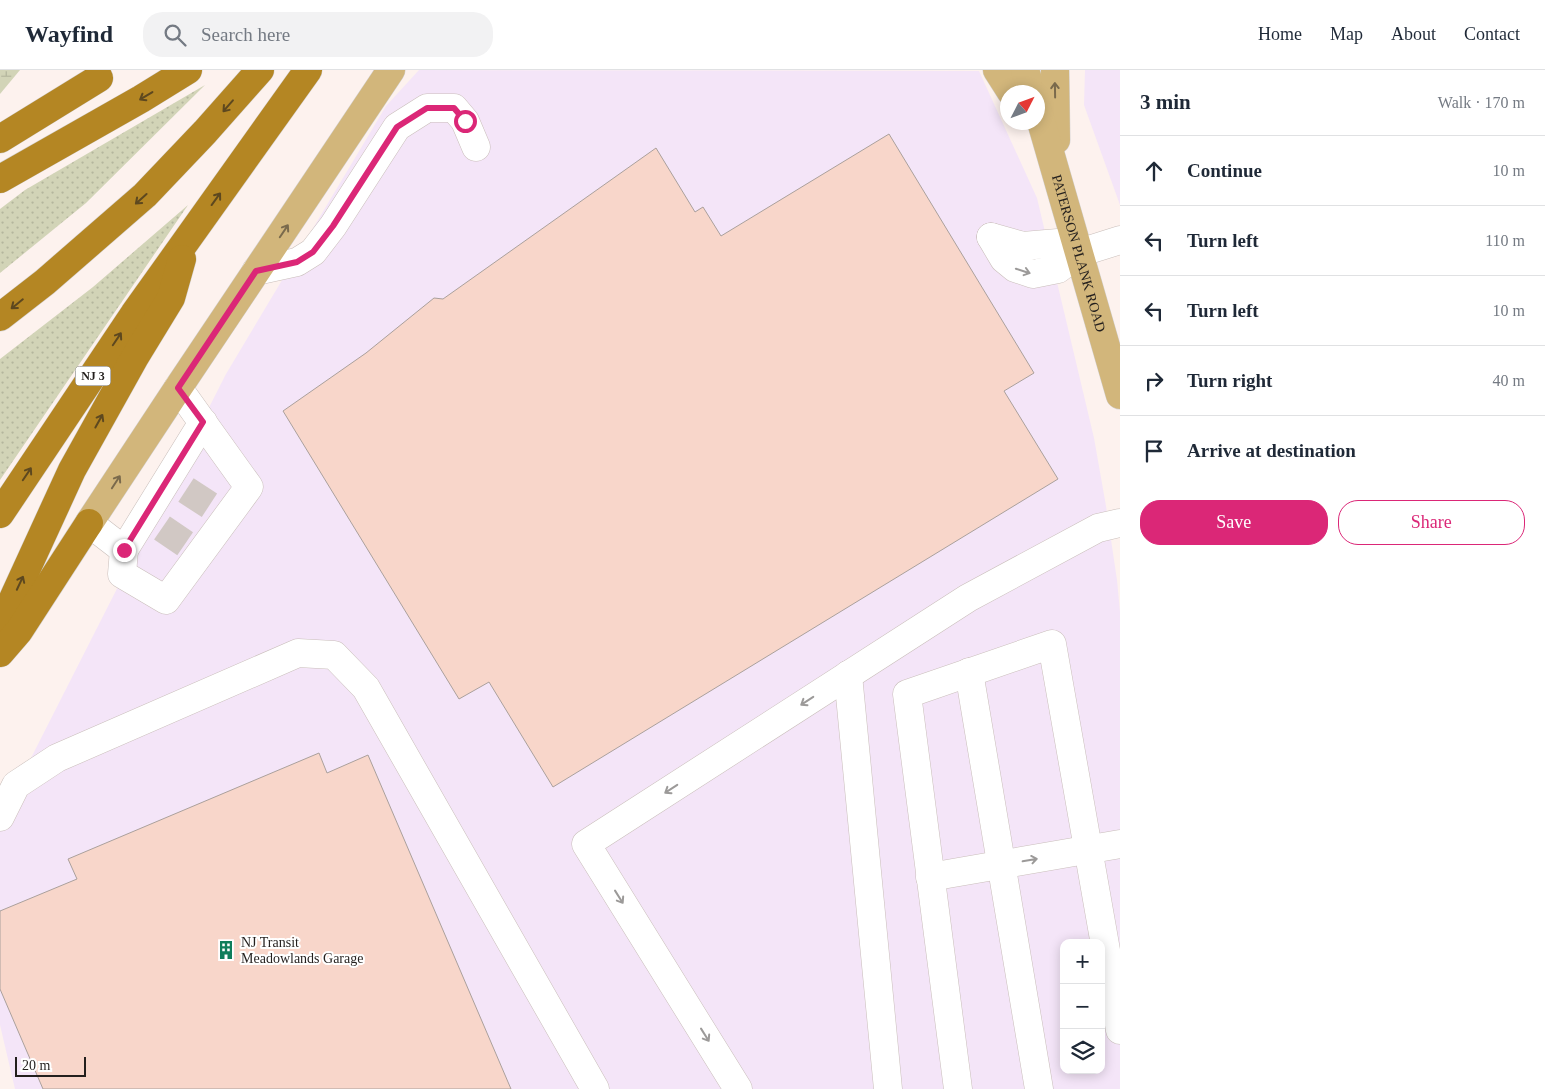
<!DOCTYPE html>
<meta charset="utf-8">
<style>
body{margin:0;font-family:Georgia,serif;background:#f2f2f3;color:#1f2937}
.controls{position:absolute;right:15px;bottom:15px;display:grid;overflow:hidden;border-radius:10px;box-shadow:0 2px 12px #0003}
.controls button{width:45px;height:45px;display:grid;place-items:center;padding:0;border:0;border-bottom:1px solid #e0e1e3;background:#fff;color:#1f2937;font:25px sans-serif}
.compass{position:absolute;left:1000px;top:15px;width:45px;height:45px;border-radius:50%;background:#fff;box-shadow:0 2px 12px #0003;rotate:48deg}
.scale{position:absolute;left:15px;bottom:12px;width:71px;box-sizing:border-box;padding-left:5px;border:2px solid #231f1d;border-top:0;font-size:14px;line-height:18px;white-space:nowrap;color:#231f1d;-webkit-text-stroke:4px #fff;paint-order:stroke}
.stop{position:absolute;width:15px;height:15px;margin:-11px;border:4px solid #db2777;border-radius:50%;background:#fff}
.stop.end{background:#db2777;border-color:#fff;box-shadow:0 1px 5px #0008}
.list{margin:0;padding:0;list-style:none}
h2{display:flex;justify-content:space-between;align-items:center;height:65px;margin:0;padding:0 20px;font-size:21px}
h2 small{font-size:16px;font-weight:400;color:#747a83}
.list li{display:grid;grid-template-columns:32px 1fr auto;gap:15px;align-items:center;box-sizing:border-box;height:70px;padding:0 20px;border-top:1px solid #e0e1e3}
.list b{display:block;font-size:19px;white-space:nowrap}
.list em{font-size:16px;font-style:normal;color:#747a83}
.actions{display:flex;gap:10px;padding:15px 20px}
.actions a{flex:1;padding:11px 0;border:1px solid #db2777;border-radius:20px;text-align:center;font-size:18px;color:#db2777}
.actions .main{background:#db2777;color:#fff}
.icon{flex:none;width:28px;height:28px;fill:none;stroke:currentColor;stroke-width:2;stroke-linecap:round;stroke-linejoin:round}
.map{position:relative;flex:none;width:1120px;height:1019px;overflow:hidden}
header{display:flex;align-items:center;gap:30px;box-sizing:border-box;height:70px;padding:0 25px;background:#fff;border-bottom:1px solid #e0e1e3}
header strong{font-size:24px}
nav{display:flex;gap:28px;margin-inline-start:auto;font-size:18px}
.search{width:350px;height:45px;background:#f2f2f3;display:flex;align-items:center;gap:12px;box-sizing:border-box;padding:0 18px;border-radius:20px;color:#747a83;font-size:19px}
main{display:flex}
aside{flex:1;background:#fff}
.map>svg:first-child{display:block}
</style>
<header>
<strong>Wayfind</strong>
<div class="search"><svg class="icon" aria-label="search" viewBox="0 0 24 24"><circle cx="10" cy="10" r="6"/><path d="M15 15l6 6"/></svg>Search here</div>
<nav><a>Home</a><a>Map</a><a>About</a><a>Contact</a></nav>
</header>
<main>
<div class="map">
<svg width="1120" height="1019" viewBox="0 0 1120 1019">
<defs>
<pattern id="grass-dots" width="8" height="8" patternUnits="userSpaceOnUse" patternTransform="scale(1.25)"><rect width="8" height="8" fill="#d2d4b7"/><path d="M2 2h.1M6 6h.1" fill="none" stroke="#b4b69d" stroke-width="1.8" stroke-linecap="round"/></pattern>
<pattern id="wetland-marsh" width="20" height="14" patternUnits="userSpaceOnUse" patternTransform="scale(1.25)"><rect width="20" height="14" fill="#d2d4b7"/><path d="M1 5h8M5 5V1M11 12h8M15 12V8" fill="none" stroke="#b4b69d"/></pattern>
</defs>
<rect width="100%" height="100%" fill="#fdf2ee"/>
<g fill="#f4e5f8" fill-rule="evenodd">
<path d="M419 0 979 1 1037 128 1094 368 1106 436 1117 510 1120 542V1019H15L0 955V749L226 304 386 36ZM1064 873H1101V1000H1064Z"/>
<path d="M1085 0H1120V135L1084 35Z"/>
</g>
<g fill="url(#grass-dots)">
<path d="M205 15 86 133 0 203V139L25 120Z"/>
<path d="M188 135 0 410V289L93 217Z"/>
</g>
<path fill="url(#wetland-marsh)" d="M0 0H20L0 24Z"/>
<g fill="#f8d6ca" stroke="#aaa09c">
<path d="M889 64 1034 303 1004 321 1058 409 553 717 489 612 459 629 283 341 366 283 434 228 443 229 656 78 695 142 703 137 721 166Z"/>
<path d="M319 683 327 703 368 685 511 1019H43L0 919V841L77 809 68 789Z"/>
</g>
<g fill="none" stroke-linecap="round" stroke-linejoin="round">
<g stroke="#d1c8c4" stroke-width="28" stroke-dasharray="28 14" stroke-linecap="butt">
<path d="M186 420 212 437"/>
<path d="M162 458 187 475"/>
</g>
<g stroke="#c9beba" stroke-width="29">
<g id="minor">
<path d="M991 167 1004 189 1015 198 1033 204 1058 199 1079 183 1120 170"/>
<path d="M991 167 1023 176 1058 173 1079 183"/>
<path d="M256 201 297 192 313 182 333 156 397 57 427 38H454L465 51 476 77"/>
<path d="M89 453 124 480 122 504 166 530 249 417 178 318"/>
<path d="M124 480 203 352"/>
<path d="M969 602 1039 1019"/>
<path d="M848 605 888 1019"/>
<path d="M0 747 16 715 57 688 298 583 334 585 366 618 595 1019"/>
<path d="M930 807 1120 774"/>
<path d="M738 1019 586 774 968 528 1098 458 1120 453"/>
<path d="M958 1019 907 624 1052 574 1120 960"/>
</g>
</g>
<g stroke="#d3d2d2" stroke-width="29">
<g id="major">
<path d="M997 0 1011 22"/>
<path d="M1025 0 1032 22"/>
<path d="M1055 0 1056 70"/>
<path id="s1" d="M1038 41 1120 325"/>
<path d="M89 453 178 318 391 0"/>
</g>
</g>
<g stroke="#d3d2d2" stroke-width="29">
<g id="highway">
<path d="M0 69 99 8"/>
<path d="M0 109 141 29 188 0"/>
<path d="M0 247 45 212 145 125 205 62 260 0"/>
<path d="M0 444 134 244 308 0"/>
<path d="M0 557 72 400 135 287 171 228 182 189"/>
<path d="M0 583 19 561 89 453"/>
</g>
</g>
<use href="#minor" stroke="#fff" stroke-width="28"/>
<use href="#major" stroke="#d2b67b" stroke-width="28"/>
<use href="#highway" stroke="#b48623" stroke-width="28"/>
</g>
<defs><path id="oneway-shaft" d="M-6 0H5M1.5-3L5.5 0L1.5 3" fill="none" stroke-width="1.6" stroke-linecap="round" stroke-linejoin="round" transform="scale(1.25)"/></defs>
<g stroke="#7a6a4c">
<use href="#oneway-shaft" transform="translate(1055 20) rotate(-91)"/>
<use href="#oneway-shaft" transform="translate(284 161) rotate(-56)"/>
<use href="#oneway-shaft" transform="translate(116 412) rotate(-57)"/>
</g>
<g stroke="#5d481f">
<use href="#oneway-shaft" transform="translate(146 26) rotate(149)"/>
<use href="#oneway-shaft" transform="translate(228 36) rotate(131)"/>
<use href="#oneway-shaft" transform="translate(141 129) rotate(138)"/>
<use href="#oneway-shaft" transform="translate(216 129) rotate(-54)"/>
<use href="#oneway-shaft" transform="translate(17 234) rotate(141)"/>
<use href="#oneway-shaft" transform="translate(117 269) rotate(-56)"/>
<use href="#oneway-shaft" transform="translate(99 351) rotate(-61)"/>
<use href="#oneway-shaft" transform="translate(27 404) rotate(-56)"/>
<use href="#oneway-shaft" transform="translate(20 513) rotate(-65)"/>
</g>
<g stroke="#9c9a99">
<use href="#oneway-shaft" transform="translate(1023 201) rotate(18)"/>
<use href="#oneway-shaft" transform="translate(807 631) rotate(147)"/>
<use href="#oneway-shaft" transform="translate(671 719) rotate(147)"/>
<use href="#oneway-shaft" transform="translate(1030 790) rotate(-10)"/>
<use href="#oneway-shaft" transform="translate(619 827) rotate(58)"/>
<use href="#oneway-shaft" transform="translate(705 965) rotate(58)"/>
</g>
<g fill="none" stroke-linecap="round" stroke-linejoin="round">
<path stroke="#db2777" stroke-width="6" d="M124 480 203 352 178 318 256 201 297 192 313 182 333 156 397 57 427 38H454L465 51"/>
</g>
<defs>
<g id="building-bare" transform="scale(1.5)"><path d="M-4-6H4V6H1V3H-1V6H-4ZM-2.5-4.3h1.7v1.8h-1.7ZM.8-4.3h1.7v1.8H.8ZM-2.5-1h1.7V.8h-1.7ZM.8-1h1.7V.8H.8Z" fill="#0f7e5b" stroke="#fff" stroke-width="2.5" paint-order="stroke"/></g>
</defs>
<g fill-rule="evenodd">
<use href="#building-bare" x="226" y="880"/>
</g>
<g text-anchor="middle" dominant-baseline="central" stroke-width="4" stroke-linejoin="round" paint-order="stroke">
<rect fill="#fff" stroke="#656261" stroke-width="1" x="75.5" y="296.5" width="35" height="19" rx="4"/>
<g font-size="12" font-weight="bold" fill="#231f1d">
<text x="93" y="306">NJ 3</text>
</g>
<g font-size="14" fill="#231f1d" stroke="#fff">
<text stroke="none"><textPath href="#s1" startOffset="148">PATERSON PLANK ROAD</textPath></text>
</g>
<g font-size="14" fill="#231f1d" stroke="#fff" text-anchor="start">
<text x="241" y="872">NJ Transit<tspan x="241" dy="16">Meadowlands Garage</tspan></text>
</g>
</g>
</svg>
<div class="controls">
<button>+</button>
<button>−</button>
<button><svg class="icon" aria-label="layers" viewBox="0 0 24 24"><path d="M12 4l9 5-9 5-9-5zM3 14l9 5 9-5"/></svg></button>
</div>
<svg class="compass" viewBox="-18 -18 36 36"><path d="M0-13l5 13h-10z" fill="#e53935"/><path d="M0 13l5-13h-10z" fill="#747a83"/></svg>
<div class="scale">20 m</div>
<div class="stop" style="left:465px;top:51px"></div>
<div class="stop end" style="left:124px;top:480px"></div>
</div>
<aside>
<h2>3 min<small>Walk · 170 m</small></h2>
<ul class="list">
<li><svg class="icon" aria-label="ahead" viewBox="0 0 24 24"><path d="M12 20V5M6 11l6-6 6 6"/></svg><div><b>Continue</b></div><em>10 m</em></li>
<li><svg class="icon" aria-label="left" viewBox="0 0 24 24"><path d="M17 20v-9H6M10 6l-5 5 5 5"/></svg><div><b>Turn left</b></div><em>110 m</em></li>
<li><svg class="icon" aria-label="left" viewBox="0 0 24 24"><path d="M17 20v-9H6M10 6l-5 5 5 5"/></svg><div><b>Turn left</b></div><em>10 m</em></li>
<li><svg class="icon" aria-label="right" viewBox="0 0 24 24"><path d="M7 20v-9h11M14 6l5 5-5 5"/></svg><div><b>Turn right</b></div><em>40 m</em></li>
<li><svg class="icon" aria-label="arrive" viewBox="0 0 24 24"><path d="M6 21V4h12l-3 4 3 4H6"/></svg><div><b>Arrive at destination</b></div></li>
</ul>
<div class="actions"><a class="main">Save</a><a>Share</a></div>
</aside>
</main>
